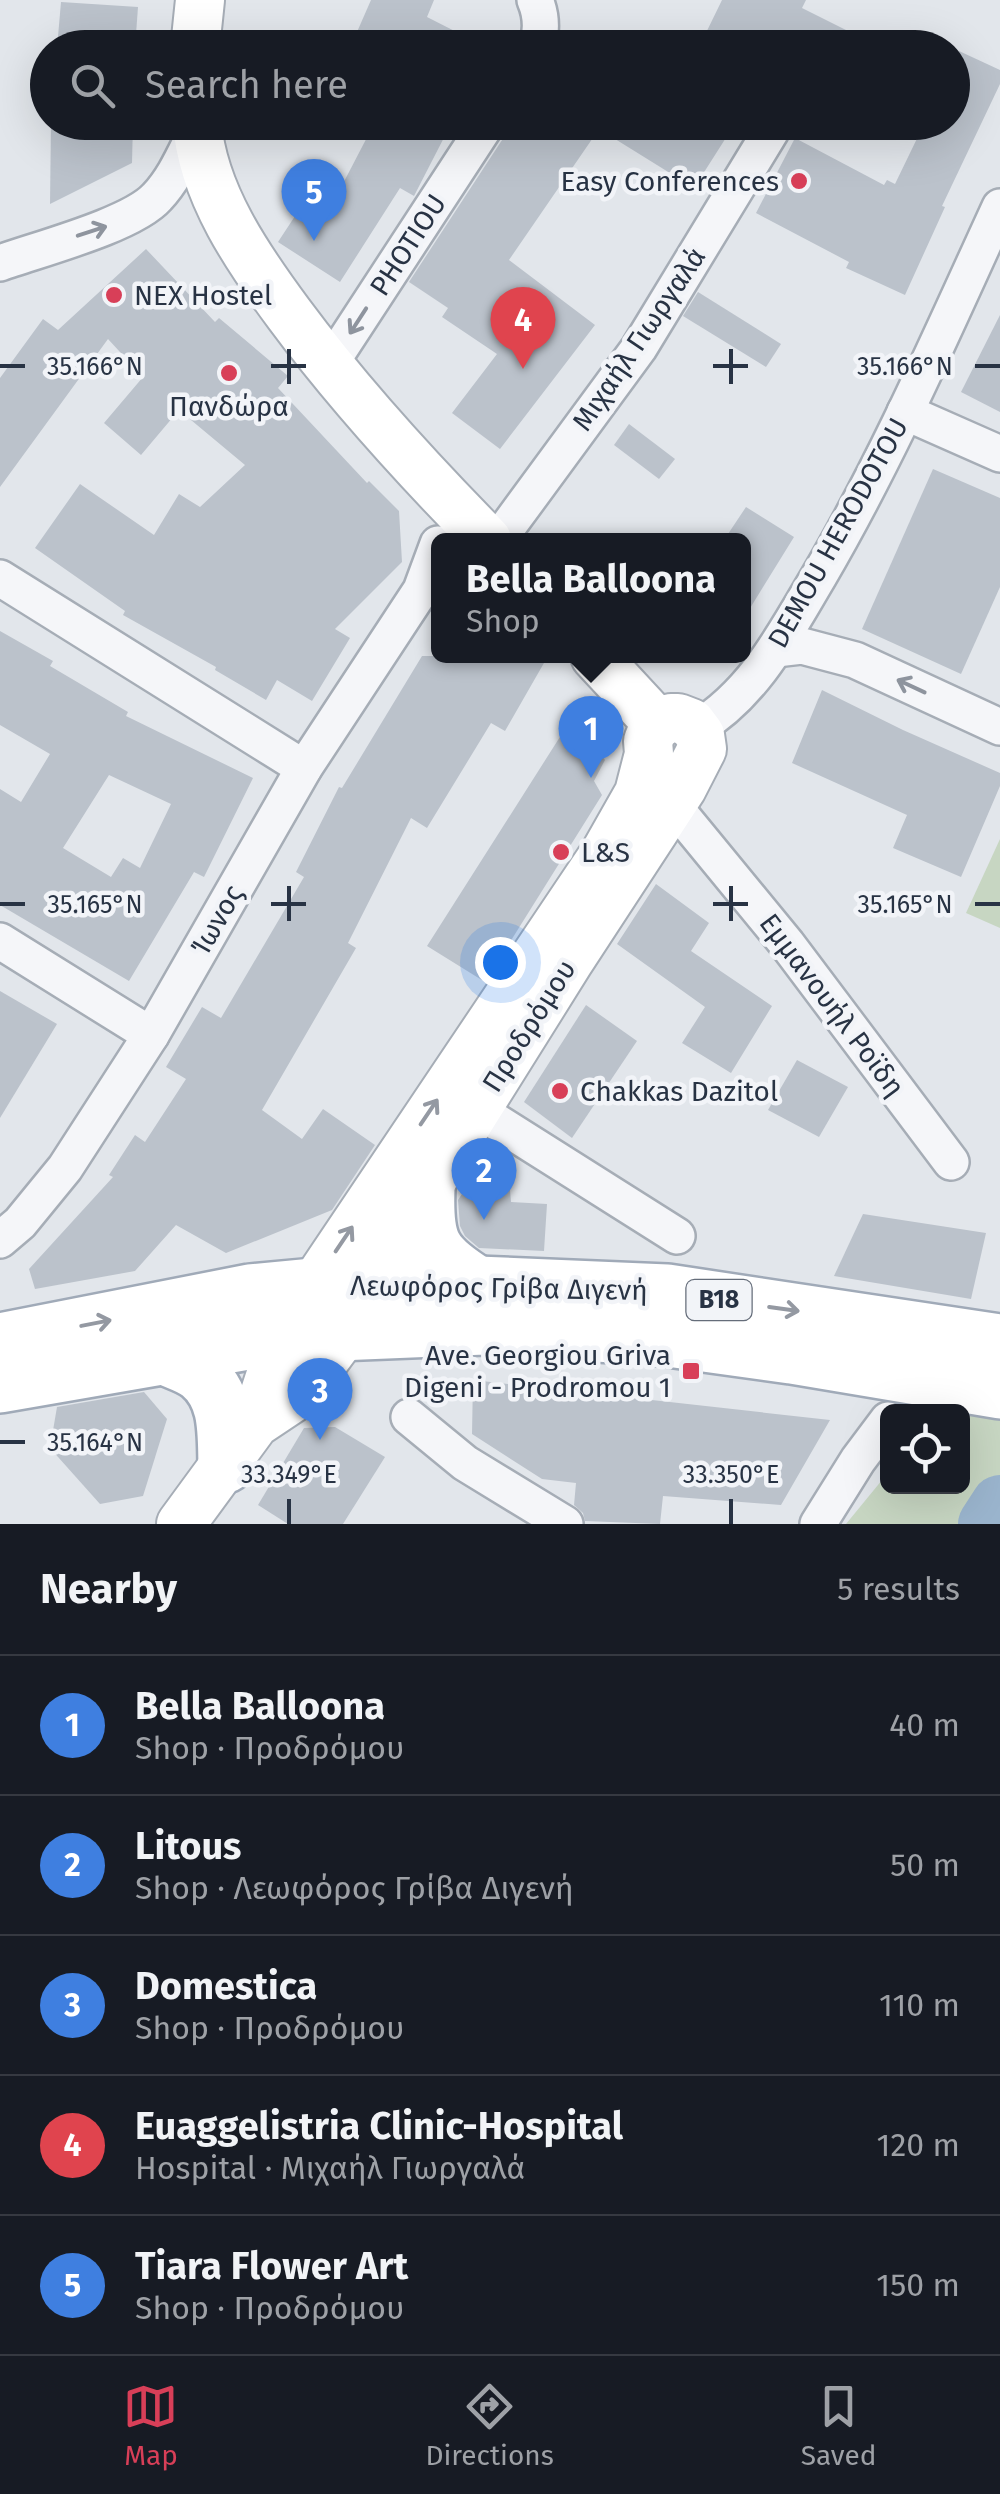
<!DOCTYPE html>
<meta charset="utf-8">
<style>
body{margin:0;font-family:"Fira Sans",sans-serif;background:#242831;color:#f1f3f6}
.controls{position:absolute;right:30px;bottom:30px;display:grid;overflow:hidden;border-radius:15px;box-shadow:0 10px 40px #0002}
.controls button{width:90px;height:90px;display:grid;place-items:center;padding:0;border:0;border-bottom:2px solid #363941;background:#171b24;color:#f1f3f6;font:50px sans-serif}
.you{position:absolute;left:500px;top:962px;width:35px;height:35px;margin:-25px;border:8px solid #fff;border-radius:50%;background:#1a73e8;box-shadow:0 0 0 15px #1a73e833}
.badge{display:grid;place-items:center;width:65px;height:65px;border-radius:50%;background:#d83f58;color:#fff;font-size:32px;font-weight:700}
.pin{position:absolute;translate:-50% -82px;filter:drop-shadow(0 2px 5px #0008)}
.pin::after{content:'';position:absolute;top:52px;width:35px;height:30px;background:inherit;clip-path:polygon(0 0,100% 0,50% 100%)}
.popup{position:absolute;left:431px;top:533px;width:320px;height:130px;box-sizing:border-box;display:grid;place-content:center;border-radius:15px;background:#171b24;filter:drop-shadow(0 2px 8px #0005);font-size:32px;white-space:nowrap;color:#9ea1a6}
.popup b{font-size:38px;color:#f1f3f6}
.popup::after{content:'';position:absolute;left:50%;top:100%;margin-left:-20px;border:20px solid transparent;border-top-color:#171b24}
.list{margin:0;padding:0;list-style:none}
h2{display:flex;justify-content:space-between;align-items:center;height:130px;margin:0;padding:0 40px;font-size:42px}
h2 small{font-size:32px;font-weight:400;color:#9ea1a6}
.list li{display:grid;grid-template-columns:65px 1fr auto;gap:30px;align-items:center;box-sizing:border-box;height:140px;padding:0 40px;border-top:2px solid #363941}
.list b{display:block;font-size:38px;white-space:nowrap}
.list p{margin:0;font-size:32px;white-space:nowrap;color:#9ea1a6}
.list em{font-size:32px;font-style:normal;color:#9ea1a6}
.icon{flex:none;width:55px;height:55px;fill:none;stroke:currentColor;stroke-width:2;stroke-linecap:round;stroke-linejoin:round}
.map{position:relative;flex:none;width:1000px;height:1524px;overflow:hidden}
.search{position:absolute;background:#171b24;box-shadow:0 10px 40px #0002;left:30px;right:30px;top:30px;height:110px;display:flex;align-items:center;gap:25px;box-sizing:border-box;padding:0 35px;border-radius:55px;color:#9ea1a6;font-size:38px}
.sheet{height:830px;background:#171b24}
nav{display:flex;justify-content:space-around;align-items:center;box-sizing:border-box;height:140px;border-top:2px solid #363941;background:#171b24;font-size:28px;color:#9ea1a6}
nav a{display:grid;justify-items:center;gap:5px}
nav .on{color:#d83f58}
.map>svg:first-child{display:block}
</style>
<div class="map">
<svg width="1000" height="1524" viewBox="0 0 1000 1524">
<rect width="100%" height="100%" fill="#e2e6eb"/>
<g fill="#c7d6c2">
<path d="M1000 839V928L966 913Z"/>
<path d="M1000 1346V1524H846L887 1474 888 1486H962V1412L942 1411Z"/>
</g>
<g fill="none" stroke-linecap="round" stroke-linejoin="round">
<path stroke="#9ab4cd" stroke-width="58" d="M987 1524 1000 1504"/>
</g>
<g fill="#bbc2cb" fill-rule="evenodd">
<path d="M371 0H434L427 17 488 48H350Z"/>
<path d="M722 0H806L802 8 882 48H720L703 39Z"/>
<path d="M61 2 138 7 135 48H57Z"/>
<path d="M959 51 1000 70V84L942 206 945 207 905 295 846 268 849 262 756 213 795 138 884 185 887 180 895 184 925 122H952V65Z"/>
<path d="M51 122H133L132 163 50 204Z"/>
<path d="M375 122H452L414 196 400 188 340 282 278 242 316 184 336 197Z"/>
<path d="M509 122H736L694 188 599 129 509 260 595 325 500 449 452 413 497 354 442 317 448 308 409 282 506 134Z"/>
<path d="M146 249 215 322 219 318 288 376 278 388 367 483 369 481 399 511 402 562 335 629 350 638 312 701 277 680 266 700 215 670 216 667 123 615 125 611 35 548 80 484 154 535 179 494 200 507 245 465 179 410 141 455 104 423 143 377 108 339 0 487V378L43 319 58 330Z"/>
<path d="M698 292 781 344 766 367 683 316Z"/>
<path d="M1000 315V412L961 392Z"/>
<path d="M629 424 675 459 659 479 614 445Z"/>
<path d="M933 469 1000 498V587L961 674 862 629Z"/>
<path d="M746 507 794 537 744 618V540H724Z"/>
<path d="M0 631 53 661 50 666 128 712 126 716 253 778 204 877 194 872 129 981 0 905V789L21 802 50 754 0 725ZM109 775 171 804 140 868 123 858 111 877 63 848Z"/>
<path d="M422 656H548L505 731 491 723 427 828 411 818 348 943 356 948 262 1110 302 1139 323 1109 375 1145 332 1210 226 1253 176 1225 135 1271 35 1289 29 1269 113 1177 109 1175 135 1135 145 1142 186 1079 166 1067 202 1007 221 1018 304 877 296 872 339 787 342 788Z"/>
<path d="M822 690 903 730 1000 773V786L961 877 893 848 907 815 792 763Z"/>
<path d="M572 718 605 760 594 781 602 795 485 982 427 946Z"/>
<path d="M656 884 709 923 691 951 772 1006 731 1073 682 1043 705 1007 617 944Z"/>
<path d="M0 991 57 1024 0 1118Z"/>
<path d="M586 1005 637 1041 572 1138 524 1102Z"/>
<path d="M797 1060 848 1087 819 1137 768 1110Z"/>
<path d="M473 1177 509 1178 511 1202 547 1204 544 1251 479 1248 465 1236 460 1226 458 1200Z"/>
<path d="M863 1214 986 1233 971 1299 834 1276Z"/>
<path d="M473 1380 830 1420 781 1505 663 1496 660 1524 585 1521 583 1513 574 1505 576 1483 542 1479 472 1434Z"/>
<path d="M144 1392 167 1419 143 1496 100 1504 50 1448 57 1407Z"/>
<path d="M335 1427 385 1457 343 1524H288L258 1505 304 1428Z"/>
</g>
<g fill="none" stroke-linecap="round" stroke-linejoin="round">
<g stroke="#a6adb6" stroke-width="40">
<g id="street">
<path d="M535 0C542 16 542 31 537 48"/>
<path d="M0 263C39 249 132 225 157 197 175 178 185 153 197 130"/>
<path d="M328 367 488 122"/>
<path d="M905 412 1000 454"/>
<path d="M498 540 639 348 771 131"/>
<path d="M0 578 304 768"/>
<path d="M776 649 802 646 855 660 1000 727"/>
<path d="M697 728C755 693 785 633 819 576 888 458 943 331 1000 207"/>
<path d="M672 804 787 944 951 1162"/>
<path d="M0 941 151 1035"/>
<path d="M476 1109 677 1236"/>
<path d="M0 1240 20 1223 65 1168 151 1035 304 768 421 590 438 544"/>
<path d="M409 1417 465 1463 565 1524"/>
<path d="M818 1524 858 1460 888 1420"/>
</g>
</g>
<g stroke="#a6adb6" stroke-width="52">
<g id="secondary">
<path d="M195 48 200 0"/>
<path d="M197 122C202 193 249 260 289 314 349 395 417 469 487 540"/>
<path d="M595 656 658 724"/>
<path d="M181 1524 255 1423 270 1377 314 1286 605 853 639 793 649 754 648 741 653 729 664 720 671 718H678L691 723 700 735 702 749 682 788 569 961 427 1188 344 1334 300 1393 255 1423"/>
</g>
</g>
<g stroke="#a0aab8" stroke-width="60">
<g id="primary">
<path d="M427 1188C425 1243 431 1255 477 1284"/>
<path d="M0 1341 250 1292 314 1286 407 1283 477 1284 667 1292 1000 1342"/>
<path d="M163 1356C175 1362 190 1366 200 1374 228 1397 225 1433 226 1465"/>
<path d="M0 1385 289 1335 484 1327 661 1338 791 1356 1000 1391"/>
</g>
</g>
<use href="#street" stroke="#f5f6f9" stroke-width="35"/>
<use href="#secondary" stroke="#fff" stroke-width="48"/>
<use href="#primary" stroke="#fff" stroke-width="55"/>
</g>
<defs><path id="oneway-shaft" d="M-6 0H5M1.5-3L5.5 0L1.5 3" fill="none" stroke-width="1.6" stroke-linecap="round" stroke-linejoin="round" transform="scale(2.5)"/></defs>
<g stroke="#8e949e">
<use href="#oneway-shaft" transform="translate(92 231) rotate(-18)"/>
<use href="#oneway-shaft" transform="translate(358 321) rotate(123)"/>
<use href="#oneway-shaft" transform="translate(911 686) rotate(-155)"/>
</g>
<g stroke="#9499a2">
<use href="#oneway-shaft" transform="translate(429 1112) rotate(-56)"/>
<use href="#oneway-shaft" transform="translate(344 1239) rotate(-56)"/>
<use href="#oneway-shaft" transform="translate(784 1309) rotate(8)"/>
<use href="#oneway-shaft" transform="translate(96 1323) rotate(-11)"/>
</g>
<path fill="none" stroke="#283344" stroke-width="4" d="M289 349V384M731 349V384M0 366H25M271 366H306M713 366H748M975 366H1000M289 886V921M731 886V921M0 904H25M271 904H306M713 904H748M975 904H1000M0 1442H25M289 1499V1524M731 1499V1524"/>
<g fill="#d83f58" stroke="#f2f4f8" stroke-width="4">
<circle cx="799" cy="181" r="10"/>
<circle cx="114" cy="295" r="10"/>
<circle cx="229" cy="373" r="10"/>
<circle cx="561" cy="852" r="10"/>
<circle cx="560" cy="1091" r="10"/>
<rect x="681" y="1361" width="20" height="20" rx="5"/>
</g>
<g text-anchor="middle" dominant-baseline="central" stroke-width="9" stroke-linejoin="round" paint-order="stroke">
<rect fill="#f2f4f8" stroke="#656d7a" stroke-width="2.5" x="686.5" y="1280" width="65" height="40" rx="8"/>
<g font-size="25" font-weight="bold" fill="#283344">
<text x="719" y="1300">B18</text>
</g>
<g font-size="28" fill="#283344" stroke="#f2f4f8" text-anchor="start">
<text x="779" y="181" text-anchor="end">Easy Conferences</text>
<text x="134" y="295">NEX Hostel</text>
<text x="229" y="406" text-anchor="middle">Πανδώρα</text>
<text x="581" y="852">L&amp;S</text>
<text x="580" y="1091">Chakkas Dazitol</text>
<text x="671" y="1355" text-anchor="end">Ave. Georgiou Griva<tspan x="671" dy="32">Digeni - Prodromou 1</tspan></text>
</g>
<g font-size="28" fill="#283344" stroke="#f2f4f8">
<text transform="translate(408 245) rotate(-57)">PHOTIOU</text>
<text transform="translate(639 339) rotate(-56)">Μιχαήλ Γιωργαλά</text>
<text transform="translate(838 533) rotate(-61)">DEMOU HERODOTOU</text>
<text transform="translate(217 920) rotate(-60)">Ίωνος</text>
<text transform="translate(832 1005) rotate(53)">Εμμανουήλ Ροϊδη</text>
<text transform="translate(529 1026) rotate(-58)">Προδρόμου</text>
<text transform="translate(499 1288) rotate(1)">Λεωφόρος Γρίβα Διγενή</text>
</g>
</g>
<g font-size="25" text-anchor="middle" fill="#283344" stroke="#f2f4f8" stroke-width="9" stroke-linejoin="round" paint-order="stroke">
<text x="95" y="375">35.166°N</text>
<text x="905" y="375">35.166°N</text>
<text x="95" y="913">35.165°N</text>
<text x="905" y="913">35.165°N</text>
<text x="95" y="1451">35.164°N</text>
<text x="289" y="1483">33.349°E</text>
<text x="731" y="1483">33.350°E</text>
</g>
</svg>
<div class="controls">
<button><svg class="icon" aria-label="locate" viewBox="0 0 24 24"><circle cx="12" cy="12" r="6"/><path d="M12 2v4M12 18v4M2 12h4M18 12h4"/></svg></button>
</div>
<div class="you"></div>
<div class="pin badge" style="left:591px;top:778px;background:#3f7fe0">1</div>
<div class="popup"><b>Bella Balloona</b>Shop</div>
<div class="pin badge" style="left:484px;top:1220px;background:#3f7fe0">2</div>
<div class="pin badge" style="left:320px;top:1440px;background:#3f7fe0">3</div>
<div class="pin badge" style="left:523px;top:369px;background:#e0444e">4</div>
<div class="pin badge" style="left:314px;top:241px;background:#3f7fe0">5</div>
<div class="search"><svg class="icon" aria-label="search" viewBox="0 0 24 24"><circle cx="10" cy="10" r="6"/><path d="M15 15l6 6"/></svg>Search here</div>
</div>
<section class="sheet">
<h2>Nearby<small>5 results</small></h2>
<ul class="list">
<li><span class="badge" style="background:#3f7fe0">1</span><div><b>Bella Balloona</b><p>Shop · Προδρόμου</p></div><em>40 m</em></li>
<li><span class="badge" style="background:#3f7fe0">2</span><div><b>Litous</b><p>Shop · Λεωφόρος Γρίβα Διγενή</p></div><em>50 m</em></li>
<li><span class="badge" style="background:#3f7fe0">3</span><div><b>Domestica</b><p>Shop · Προδρόμου</p></div><em>110 m</em></li>
<li><span class="badge" style="background:#e0444e">4</span><div><b>Euaggelistria Clinic-Hospital</b><p>Hospital · Μιχαήλ Γιωργαλά</p></div><em>120 m</em></li>
<li><span class="badge" style="background:#3f7fe0">5</span><div><b>Tiara Flower Art</b><p>Shop · Προδρόμου</p></div><em>150 m</em></li>
</ul>
</section>
<nav>
<a class="on"><svg class="icon" aria-label="map" viewBox="0 0 24 24"><path d="M3 6l6-2 6 2 6-2v14l-6 2-6-2-6 2zM9 4v14M15 6v14"/></svg>Map</a>
<a><svg class="icon" aria-label="directions" viewBox="0 0 24 24"><path d="M12 3l9 9-9 9-9-9zM9 14v-3h6M13 9l2 2-2 2"/></svg>Directions</a>
<a><svg class="icon" aria-label="saved" viewBox="0 0 24 24"><path d="M7 4h10v16l-5-4-5 4z"/></svg>Saved</a>
</nav>
